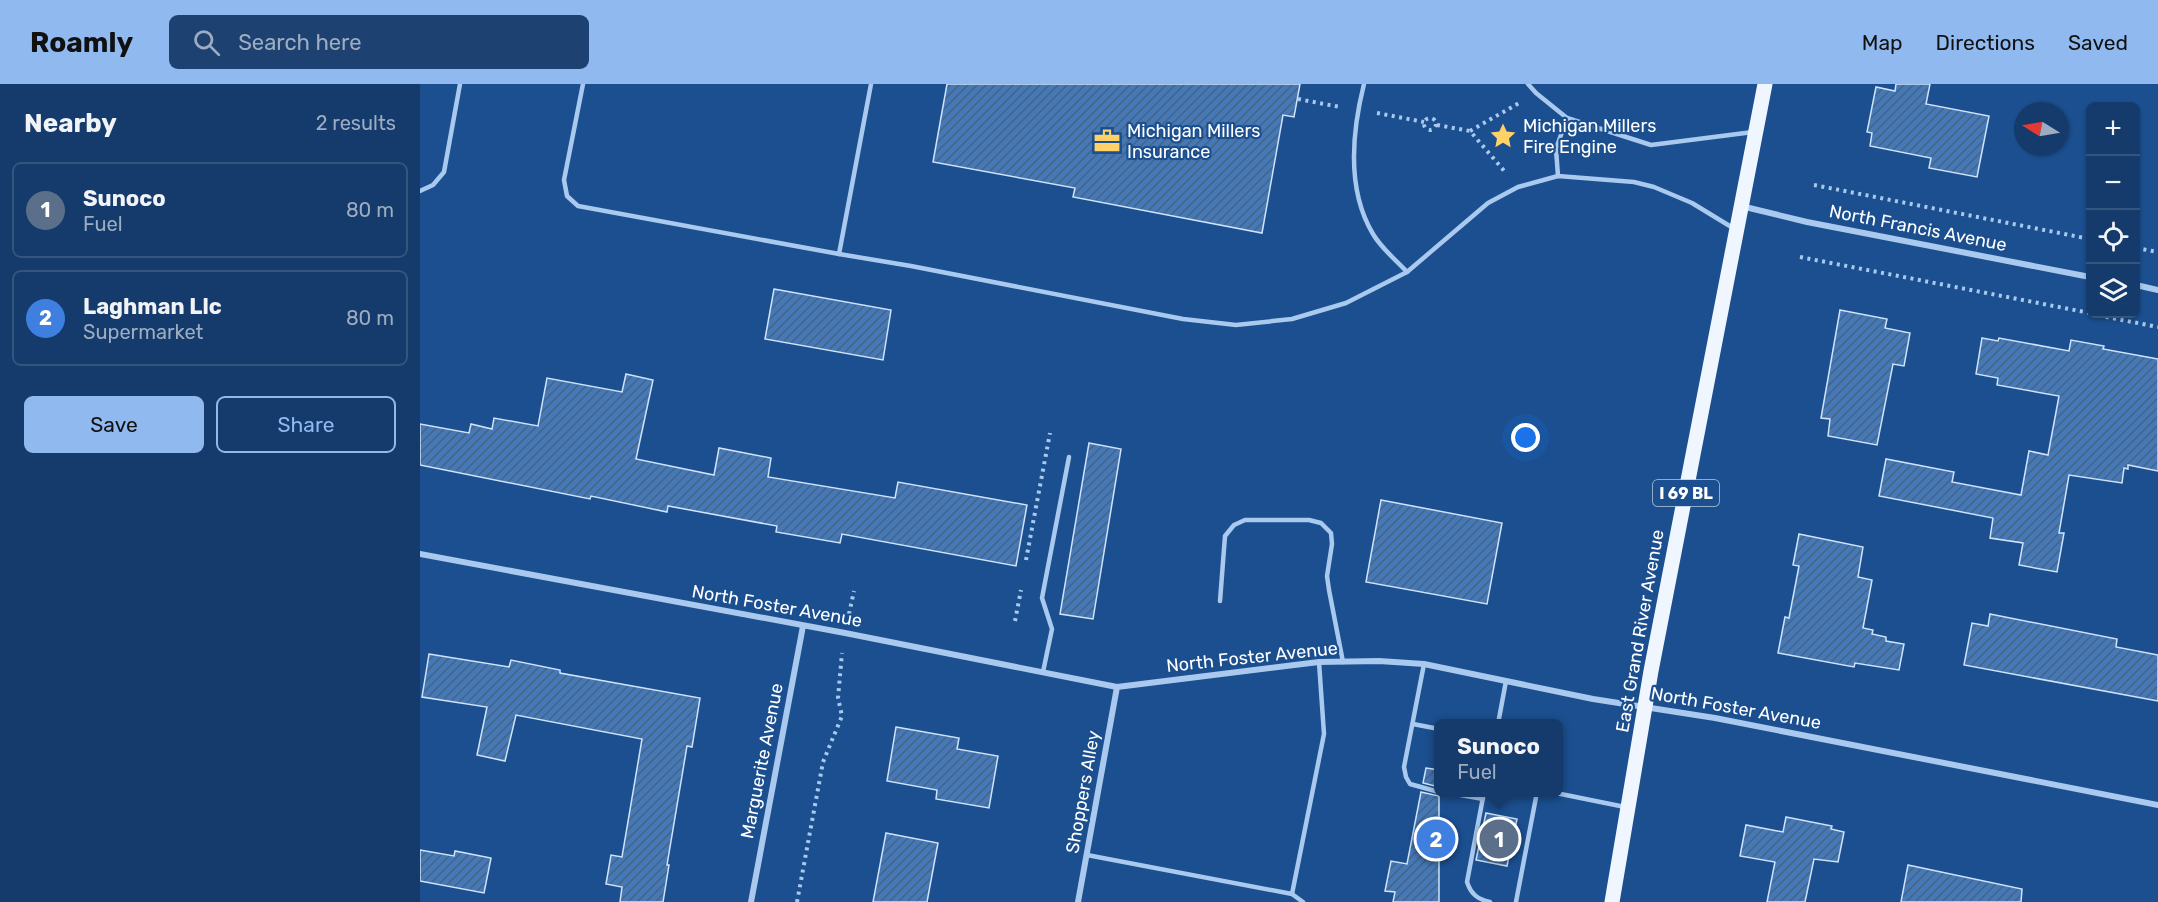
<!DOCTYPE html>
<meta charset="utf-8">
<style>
body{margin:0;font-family:Rubik,sans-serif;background:#1d4271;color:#f1f3f6}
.controls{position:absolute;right:18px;top:18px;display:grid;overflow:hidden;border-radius:9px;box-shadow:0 2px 4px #0004}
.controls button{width:54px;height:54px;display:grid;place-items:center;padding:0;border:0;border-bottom:2px solid #33557e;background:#143b6b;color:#f1f3f6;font:30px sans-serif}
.compass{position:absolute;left:1594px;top:18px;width:54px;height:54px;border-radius:50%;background:#143b6b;box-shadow:0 2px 4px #0004;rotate:281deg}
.you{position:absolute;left:1106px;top:354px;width:21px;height:21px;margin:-15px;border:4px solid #fff;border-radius:50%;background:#1a73e8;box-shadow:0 0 0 9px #1a73e833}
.badge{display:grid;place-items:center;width:39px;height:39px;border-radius:50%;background:#90b9f0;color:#fff;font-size:20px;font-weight:700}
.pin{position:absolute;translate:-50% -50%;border:3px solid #fff;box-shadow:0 2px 6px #0006}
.popup{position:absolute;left:1014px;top:635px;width:129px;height:78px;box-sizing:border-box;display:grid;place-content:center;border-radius:9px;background:#143b6b;filter:drop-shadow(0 2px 4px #0005);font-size:20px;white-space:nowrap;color:#9dadc1}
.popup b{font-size:22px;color:#f1f3f6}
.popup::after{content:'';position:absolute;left:50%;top:100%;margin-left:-12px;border:12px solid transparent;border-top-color:#143b6b}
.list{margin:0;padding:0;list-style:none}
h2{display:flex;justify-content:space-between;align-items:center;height:78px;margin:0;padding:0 24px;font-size:26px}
h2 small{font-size:20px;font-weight:400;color:#9dadc1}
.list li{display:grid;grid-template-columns:39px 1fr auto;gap:18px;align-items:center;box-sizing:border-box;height:96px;margin:0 12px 12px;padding:0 12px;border:2px solid #33557e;border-radius:9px}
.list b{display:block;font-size:22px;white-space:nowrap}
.list p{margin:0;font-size:20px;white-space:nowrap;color:#9dadc1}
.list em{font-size:20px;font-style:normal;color:#9dadc1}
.actions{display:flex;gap:12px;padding:18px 24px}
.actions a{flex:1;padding:14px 0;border:2px solid #90b9f0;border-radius:9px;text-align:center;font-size:21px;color:#90b9f0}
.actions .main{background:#90b9f0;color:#111}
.icon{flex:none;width:33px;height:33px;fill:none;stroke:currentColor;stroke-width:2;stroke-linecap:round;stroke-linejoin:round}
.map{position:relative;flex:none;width:1738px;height:818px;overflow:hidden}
header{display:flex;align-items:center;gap:36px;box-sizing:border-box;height:84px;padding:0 30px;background:#90b9f0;color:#111}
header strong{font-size:28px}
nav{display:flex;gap:33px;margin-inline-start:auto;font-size:21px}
.search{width:420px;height:54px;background:#1d4271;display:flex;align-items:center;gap:15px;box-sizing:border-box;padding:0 21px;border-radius:9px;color:#9dadc1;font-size:22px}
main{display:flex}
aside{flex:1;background:#143b6b}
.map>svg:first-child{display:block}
</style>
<header>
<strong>Roamly</strong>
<div class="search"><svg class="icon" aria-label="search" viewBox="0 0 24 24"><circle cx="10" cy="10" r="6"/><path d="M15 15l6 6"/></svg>Search here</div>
<nav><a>Map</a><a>Directions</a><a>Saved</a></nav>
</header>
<main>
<aside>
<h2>Nearby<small>2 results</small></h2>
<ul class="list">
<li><span class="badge" style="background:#5c6f8a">1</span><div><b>Sunoco</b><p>Fuel</p></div><em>80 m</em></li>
<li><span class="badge" style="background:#3f7fe0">2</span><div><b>Laghman Llc</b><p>Supermarket</p></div><em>80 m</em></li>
</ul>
<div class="actions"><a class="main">Save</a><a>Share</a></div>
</aside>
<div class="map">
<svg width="1738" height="818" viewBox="0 0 1738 818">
<defs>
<pattern id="building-hatch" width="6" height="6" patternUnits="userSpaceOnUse" patternTransform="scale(1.5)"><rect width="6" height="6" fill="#4478b7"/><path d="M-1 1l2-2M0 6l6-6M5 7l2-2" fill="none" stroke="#486282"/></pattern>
</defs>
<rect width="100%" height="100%" fill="#1b4f8f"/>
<g fill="url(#building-hatch)" stroke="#cfe3fa" stroke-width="1.5">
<path d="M527 0H880L874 33 863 31 842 149 653 113 655 104 513 78Z"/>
<path d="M1476 0H1510L1506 20 1569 32 1557 93 1509 84 1511 74 1450 62 1452 49 1447 48 1456 3 1475 7Z"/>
<path d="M354 205 471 226 463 276 345 255Z"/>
<path d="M1420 226 1467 235 1465 244 1490 249 1484 282 1473 280 1457 361 1408 352 1410 335 1401 334Z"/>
<path d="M1562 254 1578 257 1579 254 1649 267 1651 256 1684 262 1683 265 1738 275V387L1708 381V385L1704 384 1702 399 1649 391 1639 449H1644L1637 488 1599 481 1603 459 1570 454 1573 434 1459 412 1466 375 1534 388 1532 398 1601 411 1609 367 1628 371 1639 312 1577 301 1578 294 1556 290Z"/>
<path d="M206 290 233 296 216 375 294 391 299 364 351 374 348 393 475 414 478 398 607 421 596 482 422 450 420 459 356 448 357 442 248 422 247 428 171 412 170 415 0 381V340L49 349 51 340 72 345 74 334 118 342 127 294 202 308Z"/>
<path d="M669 359 701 365 673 535 640 530Z"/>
<path d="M961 416 1082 439 1067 520 946 498Z"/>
<path d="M1379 450 1443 463 1438 493 1452 496 1443 544 1453 546 1452 550 1466 553V557L1484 560 1479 586 1435 579 1434 583 1358 569 1365 533 1369 534 1379 482 1373 481Z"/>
<path d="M1570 530 1697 555 1696 563 1738 571V617L1544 581 1552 539 1568 542Z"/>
<path d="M9 570 89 583 91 576 140 586V589L280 614 272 663 267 662 247 781H249L243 818H200L202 803 186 800 191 771 202 773 222 655 96 631 85 677 57 671 67 623 2 613Z"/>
<path d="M476 643 539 654 537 665 578 672 569 724 516 715 517 706 467 697Z"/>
<path d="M1006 684 1019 686V703L1003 699Z"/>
<path d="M1001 708 1019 712V818H973L975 808 965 807 971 777 987 780Z"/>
<path d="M1066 729 1097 735 1087 782 1056 776Z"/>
<path d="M1366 733 1412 742 1411 745 1424 748 1418 778 1394 775 1385 818H1347L1355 778 1320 772 1326 741 1363 748Z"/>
<path d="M466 749 518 759 507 818H453Z"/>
<path d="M0 766 34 772 35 767 71 774 64 809 0 797Z"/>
<path d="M1488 781 1602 805 1601 818H1481Z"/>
</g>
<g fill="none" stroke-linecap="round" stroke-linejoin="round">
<g stroke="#a9c9ee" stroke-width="4" stroke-dasharray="3 4.5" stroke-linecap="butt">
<path d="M878 15 920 23"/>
<path d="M957 29 1004 38"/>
<circle cx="1010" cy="40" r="6"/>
<path d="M1017 41 1050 47 1086 89"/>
<path d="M1050 47 1099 19"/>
<path d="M1394 101 1670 155"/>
<path d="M1716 164 1738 168"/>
<path d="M1380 173 1670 229"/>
<path d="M1671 230 1738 243"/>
<path d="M606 476 630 349"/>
<path d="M429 530 434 507"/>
<path d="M595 537 601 506"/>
<path d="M377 818 403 678 422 632 418 614 422 569"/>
</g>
<g stroke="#a9c9ee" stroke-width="4.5">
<path d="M163 0 144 96 147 112 158 122 419 170 451 0"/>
<path d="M944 0C932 48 926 105 953 150 961 164 976 176 987 188L1068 119 1098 103 1138 92 1214 98 1234 103 1272 119 1313 144"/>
<path d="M1108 0 1116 9 1147 34 1231 61 1333 48"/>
<path d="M1138 92 1136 65 1147 34"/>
<path d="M0 107 13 101 24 88 40 0"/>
<path d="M419 170 491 182 763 235 816 241 872 235 926 219 987 188"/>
<path d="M800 517 805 452 814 441 825 436H889L901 439 911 449 912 460 907 492 909 506 923 578"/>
<path d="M1004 580 984 683 986 693 990 700 1019 708"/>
<path d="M623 588 632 545 622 514 649 373"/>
<path d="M993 640 1019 645"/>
<path d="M1078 640 1086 597"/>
<path d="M1024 708 1063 715"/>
<path d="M1064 708 1047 798C1051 810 1057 815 1070 818"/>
<path d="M1131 708 1205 723"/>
<path d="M667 771 872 810 904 650 899 578"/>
<path d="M872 810 883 818"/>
<path d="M1096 818 1117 708"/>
</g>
<g stroke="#a9c9ee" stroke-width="6">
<path d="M1321 122 1387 138 1670 193"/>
<path d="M1716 201 1738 206"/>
<path d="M0 470 425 549 697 603 899 578 959 577 1004 580 1173 615 1295 634 1738 721"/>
<path d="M331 818 383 542"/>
<path d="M658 818 697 603"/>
</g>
<path stroke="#f0f6ff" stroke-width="15" d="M1192 818 1231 587 1345 0"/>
</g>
<defs>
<g id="sight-bare" transform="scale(2.07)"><path d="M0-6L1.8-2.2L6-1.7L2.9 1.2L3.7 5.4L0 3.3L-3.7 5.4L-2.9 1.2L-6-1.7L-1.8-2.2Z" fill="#ffd166" stroke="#1b4f8f" stroke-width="2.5" paint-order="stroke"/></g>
<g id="office-bare" transform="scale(2.07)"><path d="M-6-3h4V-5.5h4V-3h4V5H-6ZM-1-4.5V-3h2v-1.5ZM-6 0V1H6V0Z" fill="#ffd166" stroke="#1b4f8f" stroke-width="2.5" paint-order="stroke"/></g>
</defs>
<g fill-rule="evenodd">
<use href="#sight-bare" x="1083" y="52"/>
<use href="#office-bare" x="687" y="57"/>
</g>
<g text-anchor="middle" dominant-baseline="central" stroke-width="4.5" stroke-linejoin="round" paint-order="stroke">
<rect fill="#1b4f8f" stroke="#bbcadd" stroke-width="1.5" x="1233" y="396" width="66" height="26" rx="4.5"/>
<g font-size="16" font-weight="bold" fill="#fff">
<text x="1266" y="409">I 69 BL</text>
</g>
<g font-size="18" fill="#fff" stroke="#1b4f8f" text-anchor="start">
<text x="1103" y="42">Michigan Millers<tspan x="1103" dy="21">Fire Engine</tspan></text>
<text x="707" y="47">Michigan Millers<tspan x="707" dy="21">Insurance</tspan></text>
</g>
<g font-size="18" fill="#fff" stroke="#1b4f8f">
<text transform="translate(1498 144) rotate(11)">North Francis Avenue</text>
<text transform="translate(357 522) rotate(10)">North Foster Avenue</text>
<text transform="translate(1220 547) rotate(-80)">East Grand River Avenue</text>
<text transform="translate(832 573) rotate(-6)">North Foster Avenue</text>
<text transform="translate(1316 624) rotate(10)">North Foster Avenue</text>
<text transform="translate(342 677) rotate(-79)">Marguerite Avenue</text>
<text transform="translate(663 708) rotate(-80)">Shoppers Alley</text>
</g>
</g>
</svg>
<div class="controls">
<button>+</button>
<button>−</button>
<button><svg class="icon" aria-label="locate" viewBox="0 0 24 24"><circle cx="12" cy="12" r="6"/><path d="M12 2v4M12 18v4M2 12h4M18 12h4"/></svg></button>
<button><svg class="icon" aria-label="layers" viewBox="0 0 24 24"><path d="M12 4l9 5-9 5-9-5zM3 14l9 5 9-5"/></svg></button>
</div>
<svg class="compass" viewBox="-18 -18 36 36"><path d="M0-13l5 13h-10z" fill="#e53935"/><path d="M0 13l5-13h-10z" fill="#9dadc1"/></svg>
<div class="you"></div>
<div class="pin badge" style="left:1079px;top:755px;background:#5c6f8a">1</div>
<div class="popup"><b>Sunoco</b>Fuel</div>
<div class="pin badge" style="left:1016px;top:755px;background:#3f7fe0">2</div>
</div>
</main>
